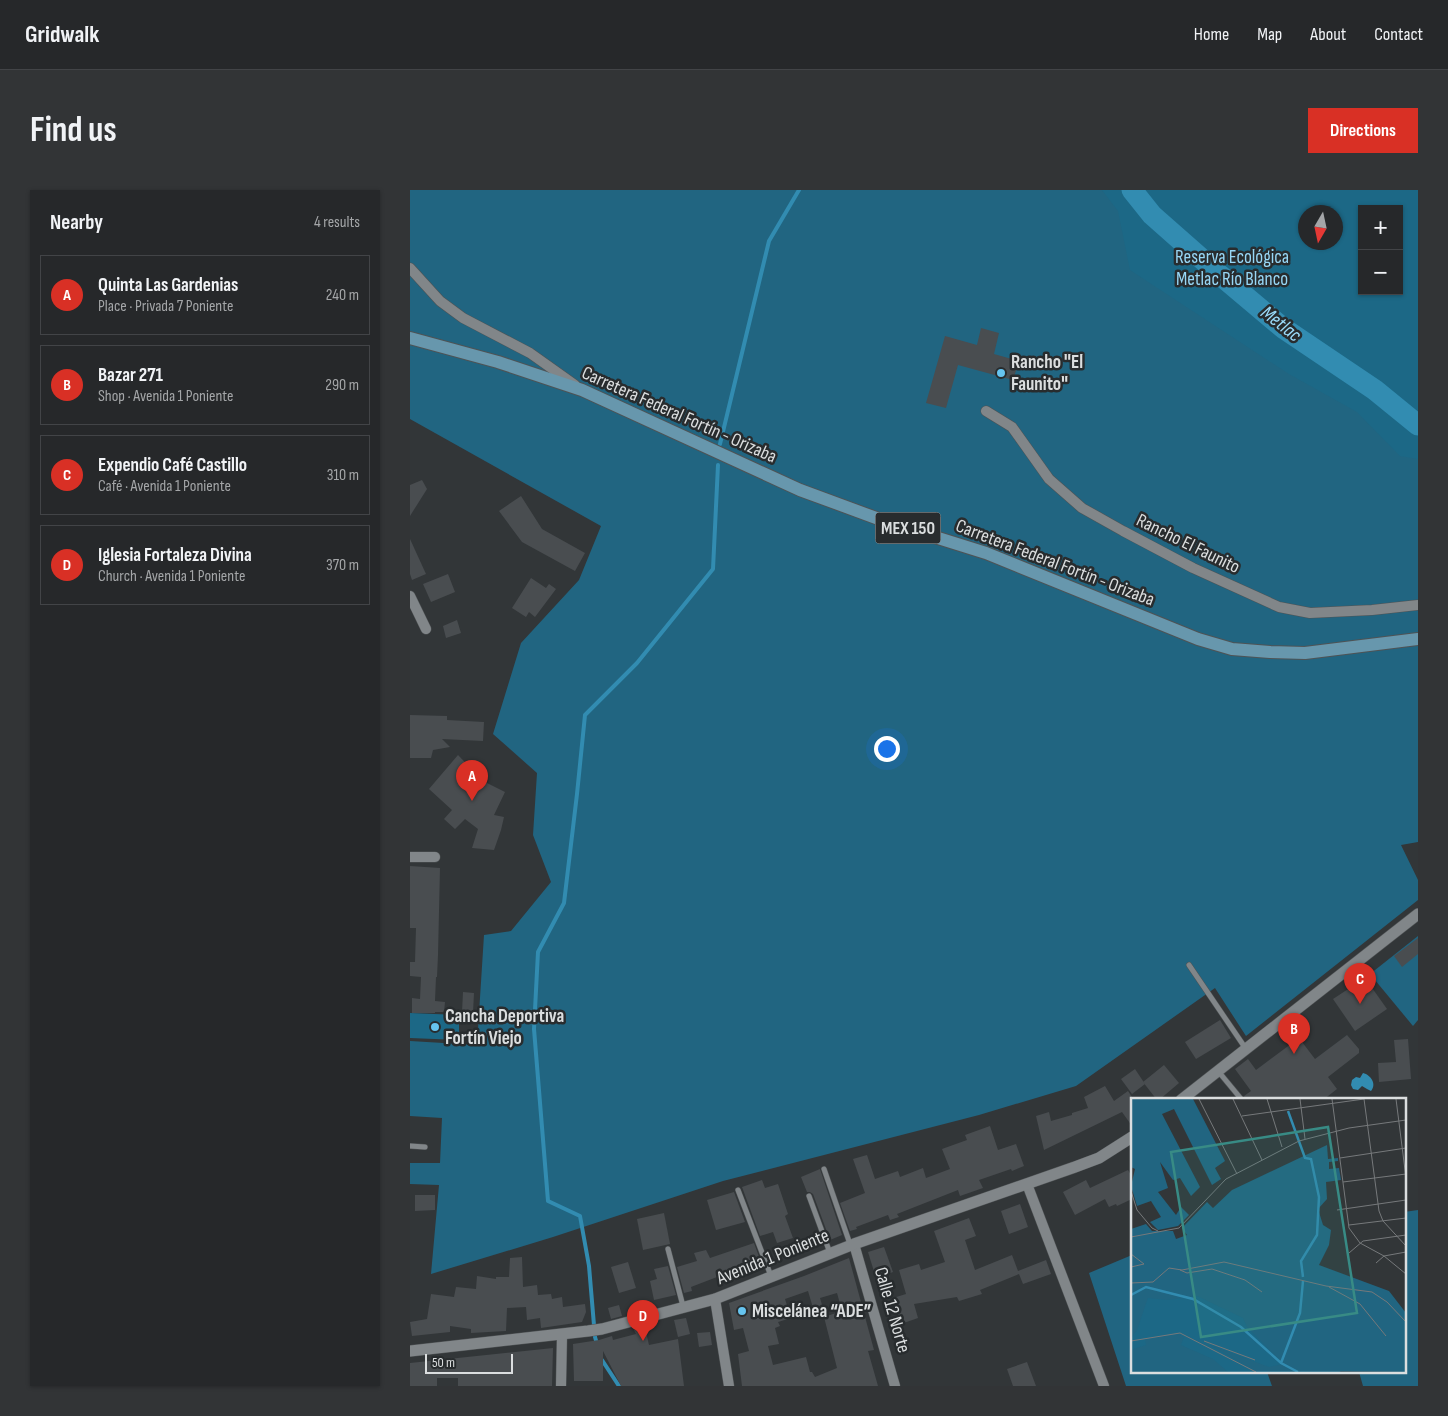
<!DOCTYPE html>
<meta charset="utf-8">
<style>
body{margin:0;font-family:"Sofia Sans Condensed",sans-serif;background:#323436;color:#f1f3f6}
.controls{position:absolute;right:15px;top:15px;display:grid;overflow:hidden;border-radius:0px;box-shadow:0 1px 4px #0004}
.controls button{width:45px;height:45px;display:grid;place-items:center;padding:0;border:0;border-bottom:1px solid #424447;background:#26282a;color:#f1f3f6;font:25px sans-serif}
.compass{position:absolute;left:888px;top:15px;width:45px;height:45px;border-radius:50%;background:#26282a;box-shadow:0 1px 4px #0004;rotate:189deg}
.scale{position:absolute;left:15px;bottom:12px;width:88px;box-sizing:border-box;padding-left:5px;border:2px solid #dbdedf;border-top:0;font-size:14px;line-height:18px;white-space:nowrap;color:#dbdedf;-webkit-text-stroke:4px #282c2e;paint-order:stroke}
.you{position:absolute;left:476px;top:558px;width:18px;height:18px;margin:-12px;border:4px solid #fff;border-radius:50%;background:#1a73e8;box-shadow:0 0 0 8px #1a73e833}
.badge{display:grid;place-items:center;width:32px;height:32px;border-radius:50%;background:#d93025;color:#fff;font-size:16px;font-weight:700}
.pin{position:absolute;translate:-50% -41px;filter:drop-shadow(0 1px 2px #0008)}
.pin::after{content:'';position:absolute;top:26px;width:18px;height:15px;background:inherit;clip-path:polygon(0 0,100% 0,50% 100%)}
.list{margin:0;padding:0;list-style:none}
h2{display:flex;justify-content:space-between;align-items:center;height:65px;margin:0;padding:0 20px;font-size:21px}
h2 small{font-size:16px;font-weight:400;color:#a4a6a8}
.list li{display:grid;grid-template-columns:32px 1fr auto;gap:15px;align-items:center;box-sizing:border-box;height:80px;margin:0 10px 10px;padding:0 10px;border:1px solid #424447;border-radius:0px}
.list b{display:block;font-size:19px;white-space:nowrap}
.list p{margin:0;font-size:16px;white-space:nowrap;color:#a4a6a8}
.list em{font-size:16px;font-style:normal;color:#a4a6a8}
.map{position:relative;flex:none;width:1008px;height:1196px;overflow:hidden;border-radius:0px}
header{display:flex;align-items:center;gap:30px;box-sizing:border-box;height:70px;padding:0 25px;background:#26282a;border-bottom:1px solid #424447}
header strong{font-size:24px}
nav{display:flex;gap:28px;margin-inline-start:auto;font-size:18px}
.intro{display:flex;align-items:center;justify-content:space-between;box-sizing:border-box;height:120px;padding:0 30px}
h1{margin:0;font-size:35px}
.button{padding:12px 22px;border-radius:0px;background:#d93025;color:#fff;font-size:18px;font-weight:700}
main{display:flex;gap:30px;padding:0 30px}
aside{flex:1;background:#26282a;border-radius:0px;box-shadow:0 1px 4px #0004}
.map>svg:first-child{display:block}
</style>
<header>
<strong>Gridwalk</strong>
<nav><a>Home</a><a>Map</a><a>About</a><a>Contact</a></nav>
</header>
<div class="intro"><h1>Find us</h1><a class="button">Directions</a></div>
<main>
<aside>
<h2>Nearby<small>4 results</small></h2>
<ul class="list">
<li><span class="badge">A</span><div><b>Quinta Las Gardenias</b><p>Place · Privada 7 Poniente</p></div><em>240 m</em></li>
<li><span class="badge">B</span><div><b>Bazar 271</b><p>Shop · Avenida 1 Poniente</p></div><em>290 m</em></li>
<li><span class="badge">C</span><div><b>Expendio Café Castillo</b><p>Café · Avenida 1 Poniente</p></div><em>310 m</em></li>
<li><span class="badge">D</span><div><b>Iglesia Fortaleza Divina</b><p>Church · Avenida 1 Poniente</p></div><em>370 m</em></li>
</ul>
</aside>
<div class="map">
<svg width="1008" height="1196" viewBox="0 0 1008 1196">
<rect width="100%" height="100%" fill="#323638"/>
<g fill="#1c6886" fill-rule="evenodd">
<path d="M603 0H1008V328ZM952 19H989V101H952ZM896 22H926V52H896Z"/>
<path d="M0 823 49 825V850L0 848Z"/>
</g>
<g fill="#216581">
<path d="M0 0H692L708 21 720 80 879 184 947 222 990 266 1008 269V652L991 655 1008 690V710L836 846 805 798 666 896 569 925 313 991 143 1047 21 1084 29 995 0 994V973H30L32 928 0 926V851L67 855 74 745 101 741 141 692 123 645 127 583 83 544 111 453 169 390 191 336 0 229Z"/>
<path d="M1008 746V830L1003 836 960 784Z"/>
<path d="M1008 1020V1196H953L949 1182H994V1022Z"/>
<path d="M722 1065V1182H857L862 1196H716L679 1083Z"/>
</g>
<path fill="#328cb1" d="M953 883C961 885 967 894 961 901L957 899 952 896 948 900 943 899 941 895 942 890 946 887 950 888Z"/>
<g fill="none" stroke-linecap="round" stroke-linejoin="round">
<g stroke="#328cb1" stroke-width="4">
<path d="M310 254 359 51 389 0"/>
<path d="M187 1154 185 1147 179 1076 170 1026 138 1011 124 839 128 762 154 713 167 604 175 525 227 473 303 379 308 275"/>
<path d="M192 1170 209 1196"/>
</g>
<path stroke="#328cb1" stroke-width="21" d="M722 0 742 25 810 85 873 138 965 200 1008 235"/>
</g>
<g fill="#494d50" fill-rule="evenodd">
<path d="M571 138 589 143 584 164 609 171 603 190 548 175 536 218 516 213 535 146 567 155Z"/>
<path d="M12 290 17 299 0 326V295Z"/>
<path d="M111 306 132 339 175 363 165 381 112 352 89 321Z"/>
<path d="M0 349 16 384 2 390 0 384Z"/>
<path d="M38 384 45 402 21 412 13 394Z"/>
<path d="M121 388 136 398 139 394 146 399 125 427 119 422 116 427 102 418Z"/>
<path d="M47 430 51 443 36 448 33 436Z"/>
<path d="M0 525 37 526V530L74 532 73 551 32 549 40 557 23 560 21 568H0Z"/>
<path d="M48 565 73 591 95 602 84 625 94 627 91 640 84 660 62 658 68 639 55 629 45 639 34 629 42 620 19 599Z"/>
<path d="M0 676 30 678 28 765 27 787H26L25 811 35 812 34 822H25V823H2V808L10 809 11 787 0 786V772H5L6 738H0Z"/>
<path d="M1008 748V764L992 777 984 766Z"/>
<path d="M955 788 977 819 945 841 923 809Z"/>
<path d="M53 802 64 803 63 823 52 822Z"/>
<path d="M810 830 821 848 786 869 775 852Z"/>
<path d="M937 845 949 859V863L918 887 927 899 913 910H836L834 906 841 901 825 879 838 869 846 880 889 848 905 869Z"/>
<path d="M998 849 1001 889 969 892 968 873 986 872 984 850Z"/>
<path d="M754 875 769 893 749 910H747L733 892Z"/>
<path d="M725 879 735 894 722 904 711 889Z"/>
<path d="M695 896 704 911 718 901 722 907V936L712 922 634 960 626 926 639 922 641 931 662 925V923L678 918 674 907Z"/>
<path d="M580 936 588 960 606 954 614 976 602 981 601 979 569 990 573 998 550 1006 548 1000 487 1024 489 1027 480 1030 478 1025 446 1037 447 1039 440 1041 430 1013 455 1003 443 969 457 965 465 989 488 981 490 987 513 978 516 988 540 979 532 959 557 950 555 945Z"/>
<path d="M410 979 432 1045 420 1050 403 1004 400 1002H397L391 987Z"/>
<path d="M718 980 722 987V1009L707 1016 706 1014 699 1017 695 1009 665 1025 653 1002 676 990 680 998Z"/>
<path d="M352 990 355 998 368 994 378 1024 375 1026 383 1048 367 1053 363 1042 350 1046 332 997Z"/>
<path d="M324 1002 335 1032 306 1040 297 1010Z"/>
<path d="M5 1005H25V1020L5 1021Z"/>
<path d="M610 1014 618 1037 599 1044 591 1021Z"/>
<path d="M254 1023 260 1054 233 1060 227 1029Z"/>
<path d="M559 1028 566 1046 555 1050 565 1080 602 1065 608 1081 636 1070 641 1084 613 1094 609 1084 570 1100 572 1104 549 1111 547 1107 504 1114 508 1128 491 1134 483 1108 496 1104 489 1080 509 1074 511 1080 535 1072 524 1041Z"/>
<path d="M344 1053 352 1075 343 1078 344 1081 324 1088 323 1086 308 1090 307 1087 281 1097 282 1101 274 1103 267 1077 287 1071 284 1063 296 1060 300 1068Z"/>
<path d="M474 1057 483 1082 466 1088 458 1062Z"/>
<path d="M112 1067 113 1097 127 1095 128 1105 141 1104 142 1109 152 1107 153 1117 175 1114 176 1122 172 1132 131 1138 130 1128 117 1130 116 1117 97 1118 96 1141 61 1143V1139L40 1136V1142L2 1146 0 1132 17 1129 21 1104 44 1107 46 1097 66 1099 67 1086 86 1089V1087H99L100 1068Z"/>
<path d="M439 1068 464 1160 458 1161 468 1196H332L328 1164 339 1161 333 1138 324 1140 319 1113 394 1086ZM398 1101 406 1128 415 1125 410 1108 427 1103 432 1121 414 1127 427 1178 405 1187 402 1182H400L396 1167 363 1175 358 1156 369 1154 365 1138 370 1136 368 1132 381 1128 375 1109Z"/>
<path d="M218 1072 226 1098 209 1103 201 1077Z"/>
<path d="M258 1076 266 1105 244 1110 240 1091 247 1089 244 1079Z"/>
<path d="M209 1115 212 1126 201 1129 198 1118Z"/>
<path d="M276 1128 280 1144 268 1147 264 1130Z"/>
<path d="M235 1138 239 1155 268 1149 274 1196H211L193 1161V1191H164L163 1154 189 1150 202 1146 203 1150 226 1144 224 1140Z"/>
<path d="M300 1142 302 1155 289 1157 287 1143Z"/>
<path d="M143 1158 142 1196H48V1188H27V1196H0V1173Z"/>
<path d="M617 1172 626 1196H603L597 1179Z"/>
</g>
<g fill="none" stroke-linecap="round" stroke-linejoin="round">
<g stroke="#4f5355" stroke-width="6">
<g id="service">
<path d="M779 775 836 859"/>
<path d="M808 881 832 910"/>
<path d="M0 956 15 957"/>
<path d="M414 979 440 1054"/>
<path d="M328 1000 361 1086"/>
<path d="M399 1006 420 1063"/>
<path d="M258 1059 273 1116"/>
</g>
</g>
<g stroke="#4f5355" stroke-width="11">
<g id="minor">
<path d="M0 78 30 111 53 128 120 163 165 195"/>
<path d="M576 221 602 237 639 289 672 318 713 341 783 378 869 417 900 423 962 420 1008 415"/>
<path d="M0 406 16 439"/>
<path d="M0 667H25"/>
<path d="M617 994 694 1196"/>
<path d="M444 1054 485 1196"/>
<path d="M305 1109 319 1196"/>
<path d="M151 1196 152 1145"/>
</g>
</g>
<g stroke="#4f5355" stroke-width="12">
<g id="tertiary">
<path d="M771 910 1008 724"/>
<path d="M0 1161 178 1141 192 1139 305 1109 444 1054 665 977 689 968 722 947"/>
</g>
</g>
<g stroke="#4f5355" stroke-width="14">
<path id="primary" d="M0 148 88 172 172 200 390 300 477 332 576 363 788 449 822 459 860 462 895 463 1008 449"/>
</g>
<use href="#service" stroke="#818689" stroke-width="5"/>
<use href="#minor" stroke="#818689" stroke-width="10"/>
<use href="#tertiary" stroke="#818689" stroke-width="11"/>
<use href="#primary" stroke="#6797ad" stroke-width="12"/>
</g>
<g fill="#66c4ef" stroke="#282c2e" stroke-width="2">
<circle cx="591" cy="183" r="5"/>
<circle cx="25" cy="837" r="5"/>
<circle cx="332" cy="1121" r="5"/>
</g>
<g text-anchor="middle" dominant-baseline="central" stroke-width="5" stroke-linejoin="round" paint-order="stroke">
<rect fill="#282c2e" stroke="#a5a9aa" stroke-width="1" x="465.5" y="322.5" width="65" height="31" rx="4"/>
<g font-size="18" font-weight="bold" fill="#dbdedf">
<text x="498" y="338">MEX 150</text>
</g>
<g font-size="19" fill="#97d7f6" stroke="#282c2e">
<text x="822" y="67">Reserva Ecológica<tspan x="822" dy="22">Metlac Río Blanco</tspan></text>
</g>
<g font-size="19" font-weight="bold" fill="#dbdedf" stroke="#282c2e" text-anchor="start">
<text x="601" y="172">Rancho ''El<tspan x="601" dy="22">Faunito''</tspan></text>
<text x="35" y="826">Cancha Deportiva<tspan x="35" dy="22">Fortín Viejo</tspan></text>
<text x="342" y="1121">Miscelánea “ADE”</text>
</g>
<g font-size="19" fill="#dbdedf" stroke="#282c2e">
<text transform="translate(269 225) rotate(24)">Carretera Federal Fortín - Orizaba</text>
<text transform="translate(778 354) rotate(26)">Rancho El Faunito</text>
<text transform="translate(645 373) rotate(21)">Carretera Federal Fortín - Orizaba</text>
<text transform="translate(363 1067) rotate(-22)">Avenida 1 Poniente</text>
<text transform="translate(482 1120) rotate(74)">Calle 12 Norte</text>
</g>
<g font-size="20" font-style="italic" fill="#9bdcfb" stroke="#282c2e">
<text transform="translate(871 134) rotate(38)">Metlac</text>
</g>
</g>
<g transform="translate(721 908)">
<rect width="275" height="275" fill="#323638"/>
<path d="M0 154 210 274H0Z" fill="#1c6886"/>
<path d="M0 1H62L94 63 84 70 90 81 81 87 43 11 31 16 69 89 60 98 49 80 42 82 29 64 37 90 27 94 45 117 50 109 58 117 47 128 27 132 19 124 30 119 20 103 6 108 0 88 4 71 0 69ZM196 47 197 61 207 60V63L198 64V71L208 70 210 82 195 84 196 101 187 111 192 127 200 132 198 147 188 167 258 193 275 215V274L124 273 79 247 138 269 152 266 116 229 112 220 66 198 37 202 17 200 6 232 0 240V131L15 126 21 133H42L45 141 56 137 51 130 76 104 82 110 101 92ZM48 236 53 239 50 247 82 261 97 274H0V252L15 247 14 241Z" fill="#216581"/>
<path fill="none" stroke="#328cb1" stroke-width="2.5" d="M157 13 174 60 180 61 188 99 186 137 170 163 172 179M0 197 15 189 62 201 110 229 150 265 167 274M150 265 169 215 172 183"/>
<path fill="none" stroke="#76797b" stroke-width="1" d="M68 1 106 76M102 1 131 62M136 1 151 49M169 1 174 41M201 1 218 130 229 145 253 158 275 176M233 1 248 113 252 123 275 148M265 1 275 80M111 18 233 1M209 60 275 50M212 84 275 76M0 93 6 112 21 130 27 133M206 112 275 102M218 127 275 120M0 139 48 130 95 81 168 43 218 30 275 22M218 155 232 143 275 137M0 156 13 166 0 169M245 165 253 158 275 154M49 172 56 175 81 171 114 182 131 194M0 185 22 184 38 170 51 172 93 164 195 188 241 194 256 204 275 224M198 189 229 206 255 238M0 243 49 235 125 274M73 243 124 262"/>
<path fill="#388b85" fill-opacity="0.15" stroke="#388b85" stroke-width="2.5" d="M197 29 226 215 70 239 40 54Z"/>
<rect width="275" height="275" fill="none" stroke="#dbdedf" stroke-width="2.5"/>
</g>
</svg>
<div class="controls">
<button>+</button>
<button>−</button>
</div>
<svg class="compass" viewBox="-18 -18 36 36"><path d="M0-13l5 13h-10z" fill="#e53935"/><path d="M0 13l5-13h-10z" fill="#a4a6a8"/></svg>
<div class="scale">50 m</div>
<div class="you"></div>
<div class="pin badge" style="left:62px;top:611px">A</div>
<div class="pin badge" style="left:884px;top:864px">B</div>
<div class="pin badge" style="left:950px;top:814px">C</div>
<div class="pin badge" style="left:233px;top:1151px">D</div>
</div>
</main>
